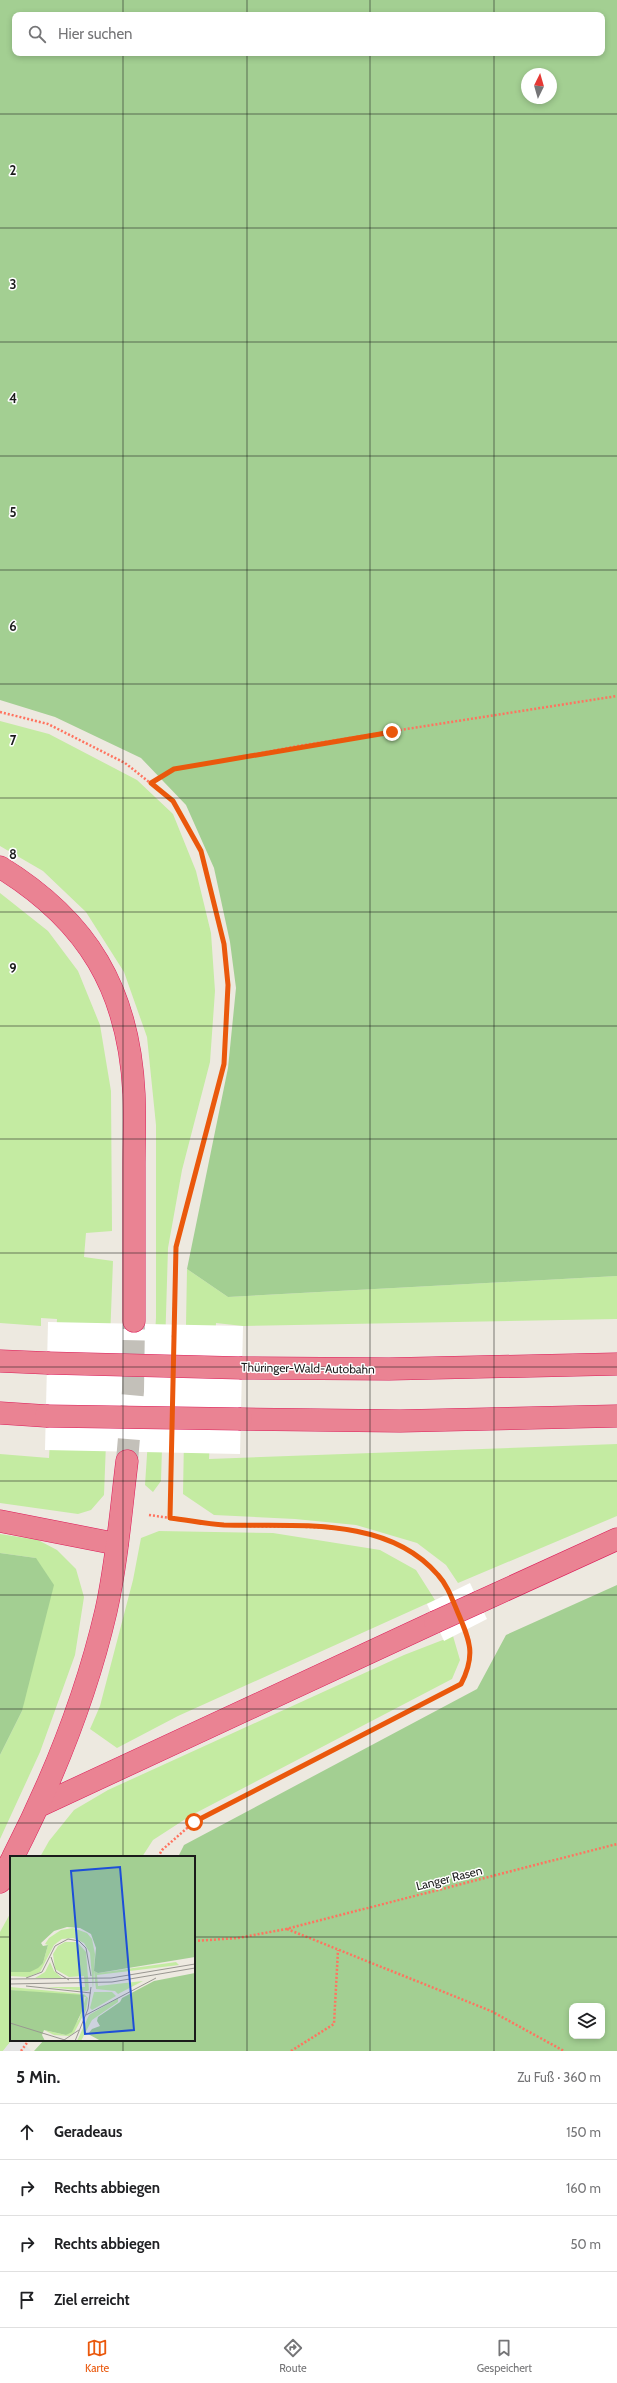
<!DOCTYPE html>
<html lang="de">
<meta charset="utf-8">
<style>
body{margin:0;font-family:Cabin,sans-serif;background:#f2f2f2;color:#202124}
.controls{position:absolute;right:12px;bottom:12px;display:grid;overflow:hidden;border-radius:8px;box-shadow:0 2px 6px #0003}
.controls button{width:36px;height:36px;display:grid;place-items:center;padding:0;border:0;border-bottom:1px solid #e0e0e0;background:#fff;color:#202124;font:20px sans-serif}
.compass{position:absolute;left:521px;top:68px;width:36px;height:36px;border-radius:50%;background:#fff;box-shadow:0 2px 6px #0003;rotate:5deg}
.stop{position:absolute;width:12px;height:12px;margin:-9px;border:3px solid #ea580c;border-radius:50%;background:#fff}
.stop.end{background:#ea580c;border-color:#fff;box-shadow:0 1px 4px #0008}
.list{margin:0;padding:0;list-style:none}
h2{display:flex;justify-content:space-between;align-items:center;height:52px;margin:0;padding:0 16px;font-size:17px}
h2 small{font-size:13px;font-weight:400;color:#757577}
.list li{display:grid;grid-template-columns:26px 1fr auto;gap:12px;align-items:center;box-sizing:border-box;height:56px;padding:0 16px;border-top:1px solid #e0e0e0}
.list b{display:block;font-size:15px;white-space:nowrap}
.list em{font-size:13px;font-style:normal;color:#757577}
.icon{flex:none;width:22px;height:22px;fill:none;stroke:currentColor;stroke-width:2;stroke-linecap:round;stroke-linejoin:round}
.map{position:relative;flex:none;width:617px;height:2051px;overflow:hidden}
.search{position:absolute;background:#fff;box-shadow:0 2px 6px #0003;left:12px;right:12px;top:12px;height:44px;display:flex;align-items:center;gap:10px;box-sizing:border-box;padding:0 14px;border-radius:8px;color:#757577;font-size:15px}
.sheet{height:276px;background:#fff}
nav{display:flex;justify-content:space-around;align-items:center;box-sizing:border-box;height:56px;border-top:1px solid #e0e0e0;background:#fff;font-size:11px;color:#757577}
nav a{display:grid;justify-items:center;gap:2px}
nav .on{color:#ea580c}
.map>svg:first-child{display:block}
</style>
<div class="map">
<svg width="617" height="2051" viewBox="0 0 617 2051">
<rect width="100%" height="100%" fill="#ede9e0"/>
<g fill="#c4eba2">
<path d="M0 721 49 734 137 780 173 814 196 871 211 933 215 991 210 1062 182 1170 168 1248 161 1481 153 1492 145 1485 156 1318V1125L147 1037 124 972 86 912 43 871 0 846Z"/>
<path d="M0 893 48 931 78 971 100 1025 111 1091 112 1231 86 1233 84 1257 113 1261 104 1495 91 1510 78 1514 0 1503V1454L49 1458 57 1319 41 1318V1326L0 1323Z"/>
<path d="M187 1269 228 1297 617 1276V1319L243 1326 216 1323 209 1459 617 1444V1516L458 1583 446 1565 417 1543 356 1525 295 1519 214 1515 183 1494Z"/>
<path d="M159 1531 273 1533 380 1550 416 1570 435 1600 178 1716 117 1748 90 1729 100 1706 133 1580 141 1538Z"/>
<path d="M0 1534 38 1540 57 1550 76 1569 84 1597 75 1655 40 1752 0 1839V1755L22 1711 36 1558 0 1553Z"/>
<path d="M453 1636 460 1660 452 1679 190 1816 153 1840 142 1857H40L49 1841 74 1810 108 1790 404 1655Z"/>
<path d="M11 1912 12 2040 3 2051H0V1932Z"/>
</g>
<g fill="#a3cf92" fill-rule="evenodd">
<path d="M0 0H617V1276L228 1297 187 1269 228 1068 236 988 230 942 214 868 186 805 141 758 55 717 0 700ZM15 15H602V53H15ZM527 74H551V98H527Z"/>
<path d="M0 1553 36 1558 54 1585 22 1711 0 1755Z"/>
<path d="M617 1585V2051H34L44 2040H194V1857H178L184 1845 477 1689 506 1635ZM572 2006H602V2036H572Z"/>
</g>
<path fill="#e3e3e3" d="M12 2040H22L31 2051H3Z"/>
<g fill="#fff">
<path d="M48 1322 243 1326 240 1454 45 1450Z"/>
<path d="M470 1583 487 1619 444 1641 427 1604Z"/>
</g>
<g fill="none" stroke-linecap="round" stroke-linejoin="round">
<path stroke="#c3c0b9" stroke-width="22" stroke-dasharray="22 11" stroke-linecap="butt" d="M127 1461 133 1391 134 1321"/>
<g stroke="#dc1c59" stroke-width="23">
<g id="motorway">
<path d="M0 867C88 921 129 990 134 1094 135 1118 134 1142 134 1167 134 1218 134 1270 134 1321"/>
<path d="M0 1361 47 1363"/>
<path d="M242 1368 389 1369 617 1364"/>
<path d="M0 1413 46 1416"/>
<path d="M241 1419 400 1421 617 1416"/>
<path d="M0 1521 117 1544"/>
<path d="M479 1602 617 1539"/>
<path d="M39 1806 435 1622"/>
<path d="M13 1857C53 1779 86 1697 106 1611 117 1562 121 1510 127 1461"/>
<path d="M0 1882 11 1861"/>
</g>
</g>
<g stroke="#ff735f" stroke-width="2.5" stroke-dasharray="2 2" stroke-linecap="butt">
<path d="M0 712 48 724 125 763 173 801 201 851 224 944 228 985 224 1063 176 1247 173 1339"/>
<path d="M151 783 175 769 298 746 617 696"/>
<path d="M171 1446 170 1518C187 1520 204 1523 222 1525 302 1531 393 1511 447 1587"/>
<path d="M149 1515 170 1518"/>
<path d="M158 1857 162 1850 194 1822 461 1684C470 1667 472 1655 468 1636"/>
<path d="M287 1929 491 2011 564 2051"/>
<path d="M194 1941 238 1938 286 1929 617 1844"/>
<path d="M21 2051 29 2040"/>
<path d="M291 2051 334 2024 338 1950"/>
</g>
<use href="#motorway" stroke="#ea8393" stroke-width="22"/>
<g stroke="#dc1c59" stroke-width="23" stroke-linecap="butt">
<g id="motorway-bridge">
<path d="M47 1363 242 1368"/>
<path d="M46 1416 241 1419"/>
<path d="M435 1622 479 1602"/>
</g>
</g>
<use href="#motorway-bridge" stroke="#ea8393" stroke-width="22"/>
</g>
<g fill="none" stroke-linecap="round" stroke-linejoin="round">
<path stroke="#ea580c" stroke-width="5" d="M194 1822 461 1684C476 1655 470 1641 458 1613 452 1599 448 1586 438 1575 387 1515 294 1527 224 1525 206 1524 188 1520 170 1518L176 1247 224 1064 228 985 224 944 201 851 173 801 151 783 174 769 392 732"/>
</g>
<path fill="none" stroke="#1b1b1b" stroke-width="1" stroke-opacity="0.55" d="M123 0V15M247 0V15M370 0V15M494 0V15M123 53V1857M247 53V2051M370 53V2051M494 53V2051M0 114H617M0 228H617M0 342H617M0 456H617M0 570H617M0 684H617M0 798H617M0 912H617M0 1026H617M0 1139H617M0 1253H617M0 1367H617M0 1481H617M0 1595H617M0 1709H617M0 1823H617M0 1937H11M194 1937H617M123 2040V2051"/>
<g text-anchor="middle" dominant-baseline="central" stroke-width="3" stroke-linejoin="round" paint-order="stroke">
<g font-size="12" fill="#1b1b1b" stroke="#fff">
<text transform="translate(308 1368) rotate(1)">Thüringer-Wald-Autobahn</text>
<text transform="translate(449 1878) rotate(-14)">Langer Rasen</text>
</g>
</g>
<g transform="translate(10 1856)">
<rect width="185" height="185" fill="#ede9e0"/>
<path d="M63 72 77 77 82 83 85 98 83 133 80 97 74 87 63 82 52 83 44 89 30 116 18 121 0 120V116H11L33 107 38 89 35 88 39 82 51 74ZM55 86H67L76 96 79 134 77 135 36 131H75L74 120 59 121 45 113 43 98 48 90ZM40 106 44 115 52 122H25L35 116ZM166 106 169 109 87 119 88 130 133 125 108 138 105 135 86 133 84 115 88 117ZM0 131 74 138 78 142 76 154 64 177 59 180 44 179 34 174 56 179 69 163 76 141 0 134ZM84 136H102L106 140 82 154 80 152ZM108 142V146L82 164 71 185H67L79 159Z" fill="#c4eba2"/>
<path d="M0 0H185V101L88 117 84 115 86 92 81 78 70 72 57 71 44 75 31 87 33 90 38 89 33 107 28 112 20 116H0ZM185 117V185H91L78 178 82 173 90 170 87 165 88 161 110 146 112 142 144 125ZM0 134 74 139V151L62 176 56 179 34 174 32 179 35 185H0Z" fill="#a3cf92"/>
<path fill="none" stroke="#999791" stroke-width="1" d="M41 101 46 116 59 124M16 122 32 116 45 90 58 83 69 85 76 92 81 120M0 123 101 122 185 108M0 128 102 126 185 112M16 130 81 137M76 159 146 122M0 167 58 185M54 184 69 174M65 185 78 153 81 131"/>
<path fill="#1d4ed8" fill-opacity="0.15" stroke="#1d4ed8" stroke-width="2" d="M110 11 124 174 75 178 61 15Z"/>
<rect width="185" height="185" fill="none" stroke="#1b1b1b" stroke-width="2"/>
</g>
<g font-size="13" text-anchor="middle" font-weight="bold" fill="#1b1b1b" stroke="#fff" stroke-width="3" stroke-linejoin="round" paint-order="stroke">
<text x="13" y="175">2</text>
<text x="13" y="289">3</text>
<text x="13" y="403">4</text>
<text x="13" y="517">5</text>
<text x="13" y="631">6</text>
<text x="13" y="745">7</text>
<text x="13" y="859">8</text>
<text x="13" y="973">9</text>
</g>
</svg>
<div class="controls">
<button><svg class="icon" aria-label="layers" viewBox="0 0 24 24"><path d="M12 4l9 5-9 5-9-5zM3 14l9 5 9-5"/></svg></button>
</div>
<svg class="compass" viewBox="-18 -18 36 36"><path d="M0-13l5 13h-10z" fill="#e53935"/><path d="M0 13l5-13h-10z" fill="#757577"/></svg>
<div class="stop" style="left:194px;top:1822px"></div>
<div class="stop end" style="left:392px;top:732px"></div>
<div class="search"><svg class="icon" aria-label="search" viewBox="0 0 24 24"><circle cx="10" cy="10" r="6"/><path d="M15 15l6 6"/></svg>Hier suchen</div>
</div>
<section class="sheet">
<h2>5 Min.<small>Zu Fuß · 360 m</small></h2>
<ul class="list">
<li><svg class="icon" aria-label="ahead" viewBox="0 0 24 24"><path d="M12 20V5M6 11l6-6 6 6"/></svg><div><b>Geradeaus</b></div><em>150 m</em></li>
<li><svg class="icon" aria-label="right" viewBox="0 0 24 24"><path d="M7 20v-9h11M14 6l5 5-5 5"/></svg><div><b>Rechts abbiegen</b></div><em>160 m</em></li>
<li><svg class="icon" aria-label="right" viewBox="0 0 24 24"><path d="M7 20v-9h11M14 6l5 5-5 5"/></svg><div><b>Rechts abbiegen</b></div><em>50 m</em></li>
<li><svg class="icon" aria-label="arrive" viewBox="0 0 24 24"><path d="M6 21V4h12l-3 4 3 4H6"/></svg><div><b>Ziel erreicht</b></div></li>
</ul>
</section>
<nav>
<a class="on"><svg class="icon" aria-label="map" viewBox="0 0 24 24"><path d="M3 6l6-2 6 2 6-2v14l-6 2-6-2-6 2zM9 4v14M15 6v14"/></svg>Karte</a>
<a><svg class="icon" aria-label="directions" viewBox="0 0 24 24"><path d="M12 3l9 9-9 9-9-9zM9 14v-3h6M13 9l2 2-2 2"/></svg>Route</a>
<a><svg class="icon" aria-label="saved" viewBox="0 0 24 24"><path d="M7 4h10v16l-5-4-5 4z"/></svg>Gespeichert</a>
</nav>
